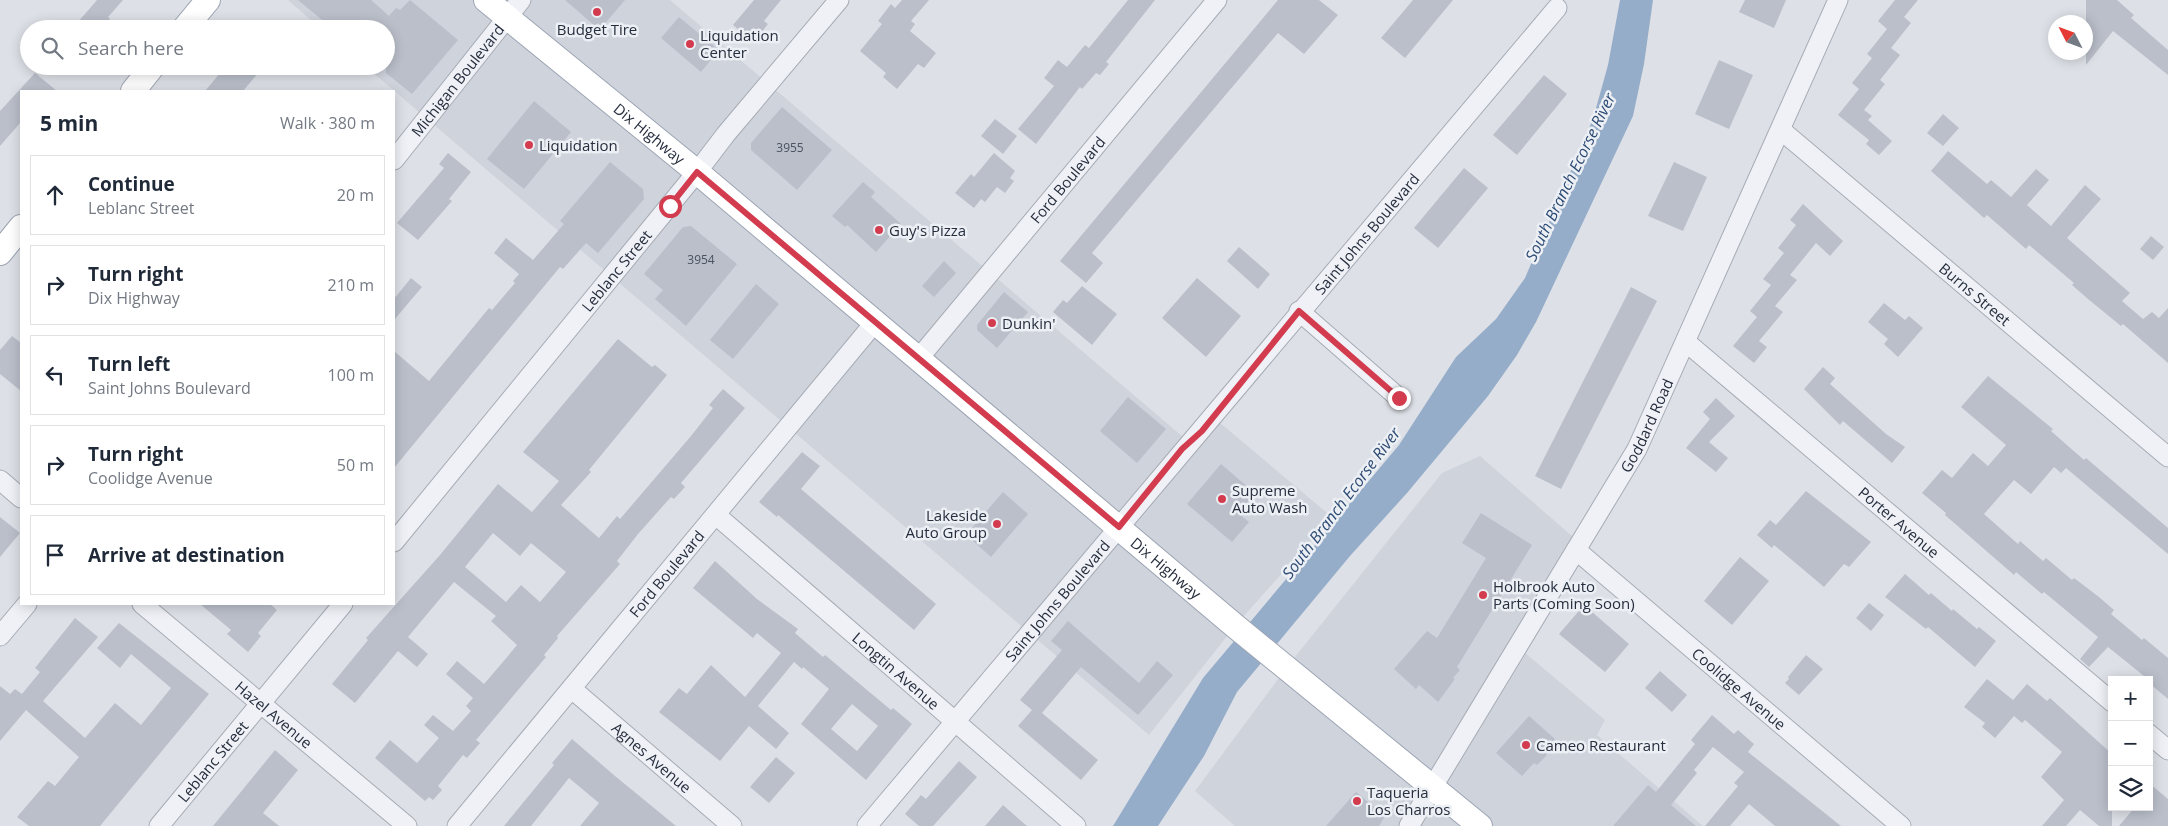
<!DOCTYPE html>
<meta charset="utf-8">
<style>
body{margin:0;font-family:"Open Sans",sans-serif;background:#f2f2f3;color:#1f2937}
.controls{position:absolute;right:15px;bottom:15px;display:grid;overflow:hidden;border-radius:0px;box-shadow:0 2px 12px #0003}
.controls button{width:45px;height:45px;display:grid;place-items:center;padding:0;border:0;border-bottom:1px solid #e0e1e3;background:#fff;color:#1f2937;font:25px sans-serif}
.compass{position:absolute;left:2048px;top:15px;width:45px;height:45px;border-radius:50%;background:#fff;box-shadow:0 2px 12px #0003;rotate:312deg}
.stop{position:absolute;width:15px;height:15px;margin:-11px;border:4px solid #d33b4e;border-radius:50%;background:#fff}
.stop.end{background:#d33b4e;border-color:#fff;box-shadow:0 1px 5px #0008}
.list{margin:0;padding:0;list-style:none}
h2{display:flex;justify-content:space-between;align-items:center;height:65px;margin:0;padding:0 20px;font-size:21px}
h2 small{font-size:16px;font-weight:400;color:#747a83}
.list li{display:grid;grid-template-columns:32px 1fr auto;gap:15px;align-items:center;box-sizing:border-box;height:80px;margin:0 10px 10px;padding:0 10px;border:1px solid #e0e1e3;border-radius:0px}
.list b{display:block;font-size:19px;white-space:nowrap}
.list p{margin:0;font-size:16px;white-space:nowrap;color:#747a83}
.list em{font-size:16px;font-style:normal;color:#747a83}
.icon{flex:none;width:28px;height:28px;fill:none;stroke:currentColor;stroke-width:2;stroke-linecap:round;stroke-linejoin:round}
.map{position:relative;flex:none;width:2168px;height:826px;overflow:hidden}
.search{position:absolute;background:#fff;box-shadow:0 2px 12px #0003;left:20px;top:20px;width:375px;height:55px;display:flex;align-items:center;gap:12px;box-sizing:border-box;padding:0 18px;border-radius:28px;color:#747a83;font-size:19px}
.panel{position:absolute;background:#fff;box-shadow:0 2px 12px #0003;left:20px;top:90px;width:375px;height:515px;border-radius:0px}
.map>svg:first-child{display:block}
</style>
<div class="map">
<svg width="2168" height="826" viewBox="0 0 2168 826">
<rect width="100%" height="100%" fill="#dde1e7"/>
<g fill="#cfd3dc">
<path d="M288 0H670L1189 442 1213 417 1332 517 1235 626 1149 735 365 66H386V29H321Z"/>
<path d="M1480 456 1580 543 1518 647 1605 720 1597 735 1703 826H1235L1195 791 1287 667 1442 473Z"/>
</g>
<path fill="#96adc9" d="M1620 0H1653L1644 64 1633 116 1536 322 1517 355 1488 396 1407 493 1350 556 1237 692 1204 756 1158 826H1113L1203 678 1399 445 1456 357 1496 319 1525 278 1593 119 1608 65Z"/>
<g fill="#babfca" fill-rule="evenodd">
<path d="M97 0H123L108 17 110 19 102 29H72Z"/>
<path d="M298 0H371L389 16 396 8 400 10 410 0 458 40 412 94 386 73V29H333Z"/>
<path d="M565 0H625L602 27 598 23 595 26Z"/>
<path d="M754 0H781L764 21 768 24 754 42 733 25Z"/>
<path d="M902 0H929L911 21 915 24 910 31 936 53 924 68 918 64 897 89 883 77 886 73 860 51 882 24 878 21 891 4 895 8Z"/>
<path d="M1128 0H1155L1106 62 1109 64 1100 75 1096 73 1082 89 1080 87 1036 144 1018 129 1054 86 1044 78 1058 60 1067 67 1085 45 1089 48Z"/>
<path d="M1278 0H1319L1338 15 1304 54 1278 33 1092 253 1103 263 1086 283 1060 261Z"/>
<path d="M1413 0H1453L1405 58 1381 38Z"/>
<path d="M1745 0H1786L1774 28 1739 12Z"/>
<path d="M1895 0H1918L1904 17 1911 23 1891 48 1900 55 1880 80 1885 84 1864 110 1872 116 1868 120 1892 141 1879 155 1866 144 1869 140 1838 115 1859 89 1852 83 1872 58 1867 54 1887 29 1878 21Z"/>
<path d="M2086 0H2117L2134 15 2131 18 2168 50V75L2113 31 2086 65Z"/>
<path d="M679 17 719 50 701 72 661 38Z"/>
<path d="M1719 60 1753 75 1729 129 1695 114Z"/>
<path d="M226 66H264L243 91H205Z"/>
<path d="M35 73 57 91H21V122L0 146V111Z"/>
<path d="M1544 75 1567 94 1517 155 1493 135Z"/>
<path d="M534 101 571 132 524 189 487 159Z"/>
<path d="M782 107 832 150 797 190 751 150V143Z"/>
<path d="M1943 114 1959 128 1943 146 1927 133Z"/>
<path d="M995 119 1017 136 1003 154 981 136Z"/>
<path d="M1948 151 1987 184 1991 180 2011 197 2036 169 2049 180 2027 205 2051 226 2085 185 2101 199 2067 238 2130 293 2122 301 2143 319 2152 312 2159 318 2168 308V363L2123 324 2121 326 2088 299 2072 285 2074 283 2029 245 2026 249 1987 215 1984 218 1931 171Z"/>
<path d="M448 153 471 172 449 199 452 201 418 240 397 223 444 168 439 164Z"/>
<path d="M994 153 1015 171 1010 178 1014 181 1005 193 997 187 985 202 981 199 974 208 955 193 971 174 974 177Z"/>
<path d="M610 162 643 189 644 199 598 253 586 243 563 269 560 267 394 468V351L429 381 489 308 492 310 515 283 513 281 519 274 494 253 506 238 533 260 564 224 560 221Z"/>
<path d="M1674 162 1707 177 1683 231 1648 216Z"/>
<path d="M1464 168 1488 188 1438 248 1414 228Z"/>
<path d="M863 182 875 192 871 197 901 224 876 252 847 225 845 227 832 216Z"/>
<path d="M1803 204 1843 241 1830 256 1816 243 1790 275 1797 280 1775 306 1783 312 1759 341 1767 347 1754 363 1733 346 1757 317 1750 311 1771 285 1763 279 1784 253 1778 248 1796 225 1790 220Z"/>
<path d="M691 226 737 264 686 326 655 299 663 290 644 274 683 227Z"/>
<path d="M2151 236 2164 247 2153 260 2140 249Z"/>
<path d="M1239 247 1270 274 1258 289 1227 261Z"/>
<path d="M944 261 956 273 934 297 922 286Z"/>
<path d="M411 278 422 287 394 320V299Z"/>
<path d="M1197 278 1241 316 1206 357 1162 318Z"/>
<path d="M756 284 779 304 733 359 710 340Z"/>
<path d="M1082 286 1117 314 1092 345 1053 312 1063 300 1067 303Z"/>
<path d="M1631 287 1657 301 1561 489 1535 476Z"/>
<path d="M1004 292 1028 312 997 348 977 330V325Z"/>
<path d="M1884 303 1905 320 1909 316 1923 328 1898 357 1884 344 1888 339 1868 322Z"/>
<path d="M12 336 21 343V391L0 374V350Z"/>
<path d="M618 339 652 367 655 365 667 375 589 470 591 472 561 505 599 538 617 516 620 519 691 436 713 408 709 405 723 389 745 408 681 483 685 487 674 499 671 497 638 534 617 561 620 564 557 636 558 638 544 655 546 657 476 740 480 743 467 758 463 755 438 786 442 790 433 800 429 797 425 801 375 758 390 740 417 763 439 738 424 725 433 715 453 731 471 711 466 706 473 698 446 674 457 661 484 684 508 656 517 645 491 621 496 616 454 582 408 637 428 654 417 667 398 651 355 703 332 684 368 640 366 638 440 555 498 484 532 512 559 481 523 452ZM493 533 520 556 531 543 566 572 540 602 521 585 506 602 465 567Z"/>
<path d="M1823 367 1835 378 1830 384 1886 434 1905 447 1892 463 1843 421 1840 425 1804 389Z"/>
<path d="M1988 376 2053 429 2051 431 2084 460 2086 458 2168 528V554L2066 468 2061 473 2054 467 2031 494 2014 480 1984 514 2018 544 2020 541 2043 561 2046 558 2072 580 2074 578 2099 597 2114 610 2111 614 2142 640 2144 638 2168 658V699L2149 683V680L2108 647 2089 667 2080 659 2098 637 2044 592 2042 594 2016 572 2014 575 1945 515 1946 513 1922 493 1942 470 1952 478 1973 453 1988 466 2006 445 1961 407Z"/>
<path d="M1128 397 1166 429 1137 463 1100 431Z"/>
<path d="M1716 398 1735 416 1709 442 1728 458 1716 472 1686 448 1710 419 1703 412Z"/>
<path d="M802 452 820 466 801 489 936 604 914 630 778 515 777 517 759 502Z"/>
<path d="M1221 464 1257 495 1240 515 1249 522 1232 542 1187 504Z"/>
<path d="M1806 491 1871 542 1849 567 1844 564 1824 587 1774 545 1772 548 1757 535 1770 520 1776 525Z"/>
<path d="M1003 492 1028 514 991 557 966 535Z"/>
<path d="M1481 513 1532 545 1457 667 1460 670 1453 678 1455 679 1438 702 1419 685 1416 689 1394 669 1427 631 1437 638 1486 558 1462 543Z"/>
<path d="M0 517 20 533 0 557Z"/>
<path d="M1740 557 1769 581 1732 625 1704 601Z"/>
<path d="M715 561 757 599 798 629 795 633 823 657 825 655 891 710 893 708 912 724 866 780 801 724 829 689 803 667 802 669 794 662 758 706 789 733 776 749 749 726 720 761 659 712 679 688 687 694 711 665 745 697 781 653 757 633 753 638 693 588ZM852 704 878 726 857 751 831 729Z"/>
<path d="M1905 574 1929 595 1931 593 1952 611 1953 609 1977 629 1979 627 1996 641 1975 667 1928 627 1926 629 1885 597Z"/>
<path d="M1869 603 1884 615 1871 631 1856 618Z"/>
<path d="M200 604H270L277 610 258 633 261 636 248 652 227 634 231 630Z"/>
<path d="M1584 605 1629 644 1605 672 1559 634Z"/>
<path d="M75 618 98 637 43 701 85 738 115 703 141 725 171 688 131 654 120 668 97 648 119 623 209 694 100 826H29L17 817 48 781 55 786 79 757 26 710 0 741V686L10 694 15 689 22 694 40 672 35 668Z"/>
<path d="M1068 621 1139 683 1157 661 1173 675 1138 715 1081 667 1042 713 1098 760 1081 780 1018 726 1032 710 1020 700 1062 650 1051 641Z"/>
<path d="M1806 655 1823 669 1799 695 1785 683 1789 679 1788 677Z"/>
<path d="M1660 671 1687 695 1672 712 1645 688Z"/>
<path d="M1987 679 2013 700 2027 684 2047 701 2050 698 2112 754V826H2099L2080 810 2066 826H2042L2064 800 2041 777 2062 752 2025 720 2022 723 2014 716 1995 738 1982 727 1985 723 1964 707Z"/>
<path d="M1712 715 1734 734 1738 730 1754 744 1748 752 1841 826H1775L1749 804 1730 826H1705L1738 786 1734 783 1744 772 1713 747 1694 770 1697 773 1671 805 1696 826H1613L1648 785 1656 792 1695 744 1691 740Z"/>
<path d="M1529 716 1555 739 1544 752 1547 755 1537 765 1534 763 1522 776 1496 753Z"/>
<path d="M572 739 615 776 676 826H580L599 803 569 778 531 826H504L554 765 552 763Z"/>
<path d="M275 750 298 770 263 813 279 826H213Z"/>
<path d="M776 757 795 773 769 803 750 787Z"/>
<path d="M959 761 977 777 933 826H919L905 814 921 795 926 799Z"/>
<path d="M2149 783 2168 799V826H2119L2135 807H2149Z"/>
<path d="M1356 792 1385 816 1379 826H1326Z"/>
<path d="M1003 805 1027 826H985Z"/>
</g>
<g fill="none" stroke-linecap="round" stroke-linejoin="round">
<g stroke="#a6abb4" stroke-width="21">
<g id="minor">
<path id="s1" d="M1781 130 2168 457"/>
<path id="s2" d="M394 160 521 0"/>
<path d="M1299 311 1399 398"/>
<path id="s3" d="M1686 342 2112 702"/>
<path id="s4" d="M919 358 1217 0"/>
<path d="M0 480 21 498"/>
<path id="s5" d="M716 515 1076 826"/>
<path id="s6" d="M394 542 697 172 726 134 839 0"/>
<path id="s7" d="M1576 550 1901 826"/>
<path id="s8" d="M142 604 407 826"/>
<path d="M0 636 27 604"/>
<path id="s9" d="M572 689 732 826"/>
<path d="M2149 734 2168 750"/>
<path id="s10" d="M159 826 343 604"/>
<path id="s11" d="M457 826 876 321"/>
<path id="s12" d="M867 826 1557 8"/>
<path id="s13" d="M1409 826 1637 449 1838 0"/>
</g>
</g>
<g stroke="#9ca4b3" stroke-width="26">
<g id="major">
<path id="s14" d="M486 0 697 172 1235 626 1480 826"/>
<path d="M184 29 208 0"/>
<path d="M133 91 153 66"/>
<path d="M0 253 21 227"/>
</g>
</g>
<use href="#minor" stroke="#eff1f6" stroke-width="19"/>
<use href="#major" stroke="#fff" stroke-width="24"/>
</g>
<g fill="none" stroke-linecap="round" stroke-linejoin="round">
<path stroke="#d33b4e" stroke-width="6" d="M670 206 697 172 1119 527 1182 449 1202 431 1299 311 1399 398"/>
</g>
<g fill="#d33b4e" stroke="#ecf0f5" stroke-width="2">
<circle cx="597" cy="12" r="5"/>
<circle cx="690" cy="44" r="5"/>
<circle cx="529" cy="145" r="5"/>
<circle cx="879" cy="230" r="5"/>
<circle cx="992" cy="323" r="5"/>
<circle cx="1222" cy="499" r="5"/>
<circle cx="997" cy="524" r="5"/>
<circle cx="1483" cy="595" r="5"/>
<circle cx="1526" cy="745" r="5"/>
<circle cx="1357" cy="801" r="5"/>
</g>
<g text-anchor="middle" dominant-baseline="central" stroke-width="5" stroke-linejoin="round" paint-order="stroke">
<g font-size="12" fill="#4b5261">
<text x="790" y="147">3955</text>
<text x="701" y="259">3954</text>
</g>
<g font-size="15" fill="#262e3e" stroke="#ecf0f5" text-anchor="start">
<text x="597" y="29" text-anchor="middle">Budget Tire</text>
<text x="700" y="35">Liquidation<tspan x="700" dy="17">Center</tspan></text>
<text x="539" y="145">Liquidation</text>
<text x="889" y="230">Guy's Pizza</text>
<text x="1002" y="323">Dunkin'</text>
<text x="1232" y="490">Supreme<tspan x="1232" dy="17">Auto Wash</tspan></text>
<text x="987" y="515" text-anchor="end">Lakeside<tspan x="987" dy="17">Auto Group</tspan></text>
<text x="1493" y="586">Holbrook Auto<tspan x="1493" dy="17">Parts (Coming Soon)</tspan></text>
<text x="1536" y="745">Cameo Restaurant</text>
<text x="1367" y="792">Taqueria<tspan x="1367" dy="17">Los Charros</tspan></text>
</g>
<g font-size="15" fill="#262e3e" stroke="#ecf0f5">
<text stroke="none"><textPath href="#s2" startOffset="102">Michigan Boulevard</textPath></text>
<text stroke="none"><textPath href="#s14" startOffset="211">Dix Highway</textPath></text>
<text stroke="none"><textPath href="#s4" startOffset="232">Ford Boulevard</textPath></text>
<text stroke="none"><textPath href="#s12" startOffset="775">Saint Johns Boulevard</textPath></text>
<text stroke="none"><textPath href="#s6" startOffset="351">Leblanc Street</textPath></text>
<text stroke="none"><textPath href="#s1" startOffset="254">Burns Street</textPath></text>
<text stroke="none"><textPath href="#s13" startOffset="466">Goddard Road</textPath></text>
<text stroke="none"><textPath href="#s3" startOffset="279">Porter Avenue</textPath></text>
<text stroke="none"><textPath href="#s14" startOffset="886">Dix Highway</textPath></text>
<text stroke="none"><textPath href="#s11" startOffset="328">Ford Boulevard</textPath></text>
<text stroke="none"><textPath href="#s12" startOffset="295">Saint Johns Boulevard</textPath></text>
<text stroke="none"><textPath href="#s5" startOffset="238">Longtin Avenue</textPath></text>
<text stroke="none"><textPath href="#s7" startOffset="214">Coolidge Avenue</textPath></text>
<text stroke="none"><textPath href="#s8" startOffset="172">Hazel Avenue</textPath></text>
<text stroke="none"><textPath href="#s9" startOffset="105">Agnes Avenue</textPath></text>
<text stroke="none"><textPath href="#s10" startOffset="84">Leblanc Street</textPath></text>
</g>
<g font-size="16" font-style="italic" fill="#2e4b74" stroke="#ecf0f5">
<text transform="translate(1570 177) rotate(-64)">South Branch Ecorse River</text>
<text transform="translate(1341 503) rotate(-53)">South Branch Ecorse River</text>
</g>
</g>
</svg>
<div class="controls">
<button>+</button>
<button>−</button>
<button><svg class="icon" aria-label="layers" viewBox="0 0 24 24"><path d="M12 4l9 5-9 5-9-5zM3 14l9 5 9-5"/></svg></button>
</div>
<svg class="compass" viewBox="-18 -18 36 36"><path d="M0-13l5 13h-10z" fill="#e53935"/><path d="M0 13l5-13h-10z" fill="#747a83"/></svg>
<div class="stop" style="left:670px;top:206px"></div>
<div class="stop end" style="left:1399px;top:398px"></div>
<div class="search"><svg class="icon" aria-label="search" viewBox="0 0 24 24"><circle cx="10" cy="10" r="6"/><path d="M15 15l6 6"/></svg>Search here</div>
<section class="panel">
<h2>5 min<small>Walk · 380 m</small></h2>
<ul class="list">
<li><svg class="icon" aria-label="ahead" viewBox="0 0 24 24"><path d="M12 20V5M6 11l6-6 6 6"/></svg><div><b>Continue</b><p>Leblanc Street</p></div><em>20 m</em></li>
<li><svg class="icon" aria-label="right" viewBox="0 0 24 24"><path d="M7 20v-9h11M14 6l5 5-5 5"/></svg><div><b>Turn right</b><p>Dix Highway</p></div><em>210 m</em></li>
<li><svg class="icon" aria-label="left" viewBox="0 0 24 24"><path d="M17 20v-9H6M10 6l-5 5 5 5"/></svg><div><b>Turn left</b><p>Saint Johns Boulevard</p></div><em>100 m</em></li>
<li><svg class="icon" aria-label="right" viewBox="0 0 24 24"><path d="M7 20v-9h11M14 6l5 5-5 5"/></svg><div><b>Turn right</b><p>Coolidge Avenue</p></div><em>50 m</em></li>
<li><svg class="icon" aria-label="arrive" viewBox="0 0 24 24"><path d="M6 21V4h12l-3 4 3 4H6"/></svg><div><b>Arrive at destination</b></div></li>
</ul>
</section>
</div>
